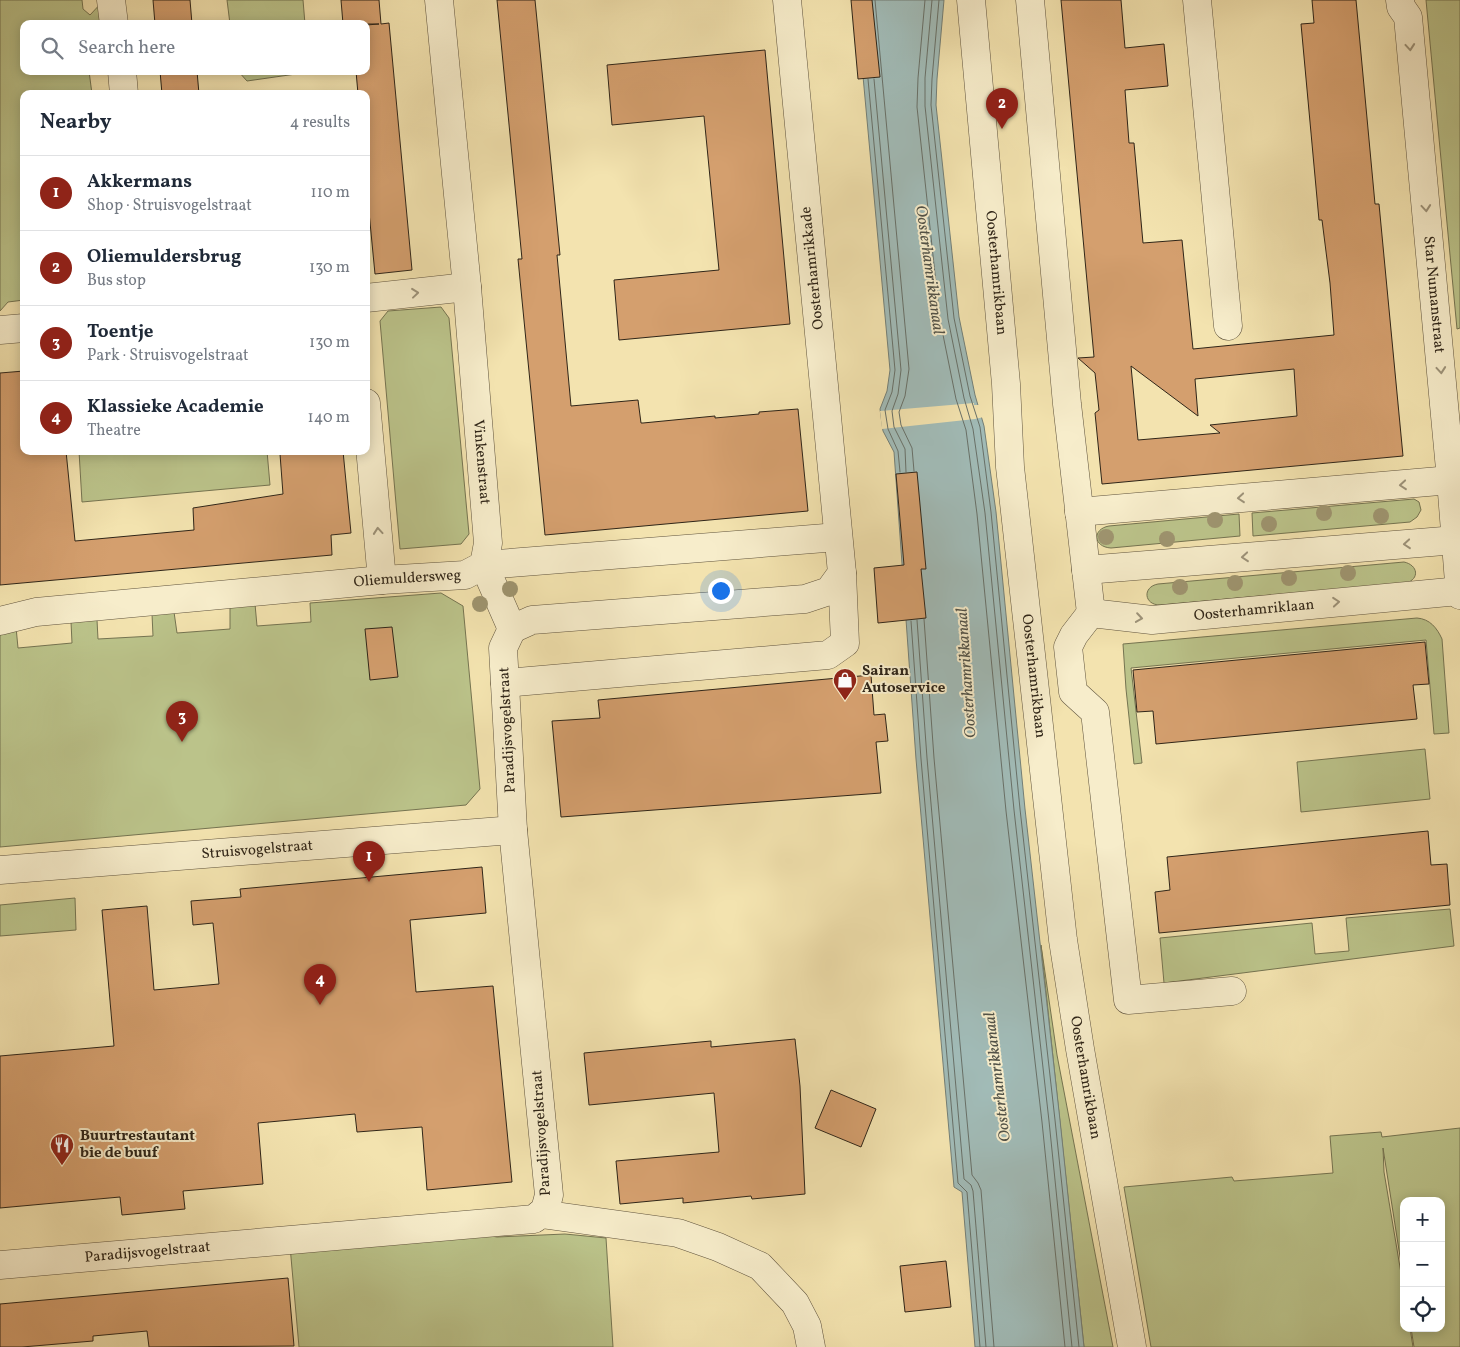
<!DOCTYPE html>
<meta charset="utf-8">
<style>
body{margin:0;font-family:Vollkorn,serif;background:#f6f6f7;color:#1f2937}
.controls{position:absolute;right:15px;bottom:15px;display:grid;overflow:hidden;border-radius:10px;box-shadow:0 2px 12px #0003}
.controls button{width:45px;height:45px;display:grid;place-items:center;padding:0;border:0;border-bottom:1px solid #e0e1e3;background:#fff;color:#1f2937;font:25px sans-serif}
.you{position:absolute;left:720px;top:590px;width:18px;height:18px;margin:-12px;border:4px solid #fff;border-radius:50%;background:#1a73e8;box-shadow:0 0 0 8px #1a73e833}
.badge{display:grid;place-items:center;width:32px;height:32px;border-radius:50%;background:#8f2418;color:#fff;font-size:16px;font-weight:700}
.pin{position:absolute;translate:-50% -41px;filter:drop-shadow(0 1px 2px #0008)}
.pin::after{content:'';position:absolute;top:26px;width:18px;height:15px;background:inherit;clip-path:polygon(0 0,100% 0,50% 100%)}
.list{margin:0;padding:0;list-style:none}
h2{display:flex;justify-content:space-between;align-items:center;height:65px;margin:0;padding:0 20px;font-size:21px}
h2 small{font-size:16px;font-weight:400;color:#747a83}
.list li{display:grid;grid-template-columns:32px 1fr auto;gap:15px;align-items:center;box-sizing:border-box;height:75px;padding:0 20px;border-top:1px solid #e0e1e3}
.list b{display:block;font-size:19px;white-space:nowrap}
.list p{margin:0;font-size:16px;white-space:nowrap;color:#747a83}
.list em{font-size:16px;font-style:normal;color:#747a83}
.icon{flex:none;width:28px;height:28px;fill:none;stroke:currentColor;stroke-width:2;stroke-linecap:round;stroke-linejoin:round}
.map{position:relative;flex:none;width:1460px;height:1347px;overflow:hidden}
.search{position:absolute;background:#fff;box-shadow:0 2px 12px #0003;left:20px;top:20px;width:350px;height:55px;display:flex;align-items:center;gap:12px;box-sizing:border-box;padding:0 18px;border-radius:10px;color:#747a83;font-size:19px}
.panel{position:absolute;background:#fff;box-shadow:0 2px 12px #0003;left:20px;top:90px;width:350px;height:365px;border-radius:10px}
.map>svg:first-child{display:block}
</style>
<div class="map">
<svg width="1460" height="1347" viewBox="0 0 1460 1347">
<rect width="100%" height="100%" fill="#f3e3af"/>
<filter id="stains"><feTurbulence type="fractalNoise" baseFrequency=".004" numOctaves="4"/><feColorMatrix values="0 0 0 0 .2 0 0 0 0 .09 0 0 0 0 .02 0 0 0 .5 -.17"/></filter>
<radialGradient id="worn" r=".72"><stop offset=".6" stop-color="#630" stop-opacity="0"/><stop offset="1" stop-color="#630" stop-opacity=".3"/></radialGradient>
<g fill="#bbc38a" stroke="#757451">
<path d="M0 0H82L83 9 90 15 104 0 106 24H24V71H89L92 94H24V300L8 302 0 311Z"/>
<path d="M227 0H303L305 24H230Z"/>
<path d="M1426 0H1460V328L1457 329Z"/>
<path d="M238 71H309L310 72 247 81Z"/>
<path d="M441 307 449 318 469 534 461 544 400 549 380 321 388 311Z"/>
<path d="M79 451H267L270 485 82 502Z"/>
<path d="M1414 499 1419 502 1421 510 1417 517 1410 522 1253 536 1252 513Z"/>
<path d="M1239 514 1240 536 1111 548C1093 547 1092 529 1109 526Z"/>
<path d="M1404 562C1418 565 1420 579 1406 583L1160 605C1144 605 1142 587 1158 584Z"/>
<path d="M441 593 463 606 480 789 466 805 0 847V628L16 627 18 648 72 643 71 622 97 620 98 639 153 636 152 614 174 612 177 633 230 629V607L255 604 257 626 311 622 310 603Z"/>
<path d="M1417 618C1430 619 1437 628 1442 639L1449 733 1434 734 1426 640 1131 668 1142 763 1134 764 1126 689 1123 644Z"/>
<path d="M1425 749 1430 799 1301 812 1297 762Z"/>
<path d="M75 898 76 930 0 936V905Z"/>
<path d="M1450 909 1454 946 1164 983 1160 938 1312 923 1315 954 1349 951 1346 918Z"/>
<path d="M1041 945 1057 1055 1113 1347H1084Z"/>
<path d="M1460 1128V1347H1414L1411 1328H1441V1201H1404V1282L1383 1148 1384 1172 1404 1291V1328H1410L1413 1347H1151L1124 1187 1232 1177 1234 1181 1333 1173 1330 1136 1381 1132 1382 1137Z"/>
<path d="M565 1234 606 1238 613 1347H299L290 1246 486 1235 497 1237Z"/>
</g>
<path fill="#a1bbb7" stroke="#737f77" d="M856 0H944L937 79 936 105 959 317 975 395 984 426 996 512 1025 809 1060 1120 1084 1347H975L962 1192 954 1187 916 759 894 452 883 431 880 409 887 391 890 370Z"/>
<path fill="#f3e3af" d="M974 403V405H980L984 417 975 419 882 429 880 411Z"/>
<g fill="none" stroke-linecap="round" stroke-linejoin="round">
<g stroke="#687068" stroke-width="1">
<path d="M875 0 909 369 905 396 899 412 901 425 912 448 914 471"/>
<path d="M925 0 918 78 917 107 940 320 956 399 966 430 977 514 1006 811 1042 1122 1065 1347"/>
<path d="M932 0 925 78V106L948 319 964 398 973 429 985 513 1014 810 1049 1121 1072 1347"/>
<path d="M939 0 932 79 931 105 954 318 970 396 980 427 991 512 1020 809 1055 1120 1079 1347"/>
<path d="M868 79 895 370 892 392 885 410 888 429 898 451 900 472"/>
<path d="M874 79 901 370 898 394 892 411 894 427 905 449 906 472"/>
<path d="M924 619 934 758 972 1175 978 1183 981 1190 994 1347"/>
<path d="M917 620 927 758 964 1179 971 1185 973 1191 986 1347"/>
<path d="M911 621 921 759 958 1183 967 1192 980 1347"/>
</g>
</g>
<g fill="#d49f6e" stroke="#2f2518" fill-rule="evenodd">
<path d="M153 0H190L192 24H155Z"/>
<path d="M341 0H379L381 24 389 23 412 270 375 274 366 181V94H358L356 71H366V25L379 24H343Z"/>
<path d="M497 0H535L560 255H557L571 406 638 400 641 423H643L715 416V418L759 414V412L798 409 808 511 545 535 518 259H522Z"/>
<path d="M851 0H872L880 77 858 79Z"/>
<path d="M1061 0H1121L1125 48 1164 44 1168 86 1125 90 1129 143H1134L1143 243 1182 240 1193 349 1334 335 1330 283 1322 220H1319L1301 24 1314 23 1312 0H1356L1375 204H1379L1403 456 1102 484 1095 413 1099 410 1095 373 1078 358 1094 357ZM1131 366 1198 416 1195 379 1294 369 1297 416 1210 425 1220 433 1138 440Z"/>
<path d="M765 50 790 324 619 340 614 280 719 270 704 116 612 125 607 65Z"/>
<path d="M160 71H197L199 94H162Z"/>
<path d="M24 371V451H66L75 541 194 530 193 508 283 494 280 454 306 451H343L351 533 331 535 332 555 0 585V373Z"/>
<path d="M917 472 926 569H921L926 618 878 623 874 568 904 565 896 474Z"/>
<path d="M392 627 398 677 370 680 365 629Z"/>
<path d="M1425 642 1429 684 1413 685 1417 719 1156 744 1153 711 1137 712 1133 670Z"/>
<path d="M871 675 874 715 885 714 888 741 876 742 881 793 561 817 552 721 600 718 598 700Z"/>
<path d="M1428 831 1431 865 1447 864 1450 905 1159 933 1155 892 1170 890 1167 857Z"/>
<path d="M482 867 486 913 410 920 416 992 493 986 512 1182 427 1190 422 1127 357 1132 355 1114 258 1123 263 1184 183 1191 185 1209 122 1215 120 1197 0 1208V1056L114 1046 102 910 147 906 154 990 219 984 213 923 193 925 191 901 241 897 240 889Z"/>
<path d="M795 1039 800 1086 805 1194 752 1199 751 1196 683 1203V1198L620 1204 616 1161 719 1152 714 1093 589 1105 584 1053 711 1041V1047Z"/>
<path d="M831 1090 876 1109 861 1147 815 1128Z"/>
<path d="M946 1261 951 1307 905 1312 900 1266Z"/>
<path d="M288 1278 294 1346 149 1347 147 1331 93 1336V1341L22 1347H0V1304Z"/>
</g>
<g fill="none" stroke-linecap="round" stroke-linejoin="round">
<g stroke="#60543e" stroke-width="29">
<g id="minor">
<path d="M111 0 114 24"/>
<path id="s1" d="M439 0 467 287 488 543 484 565 512 629"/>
<path id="s2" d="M971 0 1006 384 1010 467 1063 940 1080 1049 1132 1347"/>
<path d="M1030 0 1067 404 1091 613"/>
<path d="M1197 0 1228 326"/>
<path id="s3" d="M1400 0 1401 7 1408 17 1451 480 1460 595"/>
<path d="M122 71 124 94"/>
<path d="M366 298 467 287"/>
<path d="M0 330 24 328"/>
<path d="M366 403 382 580"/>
<path d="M1079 512 1451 480"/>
<path d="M1086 570 1456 540"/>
<path d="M1091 613 1074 635 1068 647 1073 692 1095 712 1128 1000 1232 991"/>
<path id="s4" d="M1091 613 1152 620 1460 591"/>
<path id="s5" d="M0 621 36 612 382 580 465 575 484 565 838 537"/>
<path d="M512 629 532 620 805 599 829 591 842 573 787 0"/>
<path d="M505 683 828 655 845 643 842 573"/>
<path id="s6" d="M0 870 513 830"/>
<path d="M541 1214 678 1233 718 1247 760 1266 795 1303 807 1326 811 1347"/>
<path id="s7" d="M0 1265 534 1219 545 1210 549 1195 513 830 503 648 512 629"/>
</g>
</g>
<use href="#minor" stroke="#f7edcb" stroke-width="28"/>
</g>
<g fill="#9e946f">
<circle cx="1324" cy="513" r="8"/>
<circle cx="1381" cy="516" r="8"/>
<circle cx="1215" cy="520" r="8"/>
<circle cx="1269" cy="524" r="8"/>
<circle cx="1106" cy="537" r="8"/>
<circle cx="1167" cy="539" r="8"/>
<circle cx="1348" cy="573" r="8"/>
<circle cx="1289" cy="578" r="8"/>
<circle cx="1235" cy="583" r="8"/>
<circle cx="1180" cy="587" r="8"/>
<circle cx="510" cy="589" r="8"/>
<circle cx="480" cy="604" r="8"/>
</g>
<defs><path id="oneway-chevron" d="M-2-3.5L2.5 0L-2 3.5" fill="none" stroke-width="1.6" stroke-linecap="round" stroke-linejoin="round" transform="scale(1.25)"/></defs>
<g stroke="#9d937a">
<use href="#oneway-chevron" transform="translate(1410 47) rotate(85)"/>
<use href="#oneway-chevron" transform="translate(1426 208) rotate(85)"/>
<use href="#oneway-chevron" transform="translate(415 293) rotate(-6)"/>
<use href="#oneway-chevron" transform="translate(1441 370) rotate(85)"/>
<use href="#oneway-chevron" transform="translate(1403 485) rotate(175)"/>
<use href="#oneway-chevron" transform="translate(1241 498) rotate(175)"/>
<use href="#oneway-chevron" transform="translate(378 531) rotate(-95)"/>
<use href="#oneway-chevron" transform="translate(1407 544) rotate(175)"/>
<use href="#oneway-chevron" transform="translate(1245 557) rotate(175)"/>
<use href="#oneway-chevron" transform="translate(1336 602) rotate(-5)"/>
<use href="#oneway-chevron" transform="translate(1139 618) rotate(8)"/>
</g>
<defs>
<g id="shop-pin" transform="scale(1.25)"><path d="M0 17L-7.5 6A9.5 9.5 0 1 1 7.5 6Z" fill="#8f2418" stroke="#f7edcb"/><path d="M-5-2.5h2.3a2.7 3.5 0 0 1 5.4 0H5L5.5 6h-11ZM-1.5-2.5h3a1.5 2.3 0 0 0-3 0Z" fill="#fff"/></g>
<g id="restaurant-pin" transform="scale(1.25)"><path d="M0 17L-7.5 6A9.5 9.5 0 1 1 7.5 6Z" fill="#8f2418" stroke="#f7edcb"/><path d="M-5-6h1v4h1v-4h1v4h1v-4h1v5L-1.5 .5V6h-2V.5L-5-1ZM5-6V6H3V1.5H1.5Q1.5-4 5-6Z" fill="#fff"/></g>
</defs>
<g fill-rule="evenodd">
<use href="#shop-pin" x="845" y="680"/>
<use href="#restaurant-pin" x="62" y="1145"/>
</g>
<g text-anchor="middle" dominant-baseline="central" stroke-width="4" stroke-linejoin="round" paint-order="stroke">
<g font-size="15" fill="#2f2518" stroke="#f7edcb">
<text transform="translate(813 268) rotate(-96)">Oosterhamrikkade</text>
<text stroke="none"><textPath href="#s2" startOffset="274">Oosterhamrikbaan</textPath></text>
<text stroke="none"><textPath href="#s3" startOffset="298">Star Numanstraat</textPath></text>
<text stroke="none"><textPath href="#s1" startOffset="464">Vinkenstraat</textPath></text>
<text stroke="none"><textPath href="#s5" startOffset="410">Oliemuldersweg</textPath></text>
<text stroke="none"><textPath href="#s4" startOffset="164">Oosterhamriklaan</textPath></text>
<text stroke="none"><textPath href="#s2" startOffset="679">Oosterhamrikbaan</textPath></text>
<text transform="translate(508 730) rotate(-93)">Paradijsvogelstraat</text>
<text stroke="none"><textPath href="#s6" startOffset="258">Struisvogelstraat</textPath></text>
<text stroke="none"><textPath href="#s2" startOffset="1084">Oosterhamrikbaan</textPath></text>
<text transform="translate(542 1133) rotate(-94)">Paradijsvogelstraat</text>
<text stroke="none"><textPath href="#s7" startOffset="148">Paradijsvogelstraat</textPath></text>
</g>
<g font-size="15" font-weight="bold" fill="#2f2518" stroke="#f7edcb" text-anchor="start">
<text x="862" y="671">Sairan<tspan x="862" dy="17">Autoservice</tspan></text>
<text x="80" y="1136">Buurtrestautant<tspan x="80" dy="17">bie de buuf</tspan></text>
</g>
<g font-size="16" font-style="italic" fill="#515248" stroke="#f7edcb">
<text transform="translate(929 270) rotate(82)">Oosterhamrikkanaal</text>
<text transform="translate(967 673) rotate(-94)">Oosterhamrikkanaal</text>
<text transform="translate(998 1077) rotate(-97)">Oosterhamrikkanaal</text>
</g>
</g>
<rect width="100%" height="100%" filter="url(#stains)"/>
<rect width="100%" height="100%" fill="url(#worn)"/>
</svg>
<div class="controls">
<button>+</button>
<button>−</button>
<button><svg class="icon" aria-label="locate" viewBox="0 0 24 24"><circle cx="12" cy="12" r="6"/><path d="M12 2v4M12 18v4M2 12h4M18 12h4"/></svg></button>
</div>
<div class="you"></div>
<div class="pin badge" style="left:369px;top:882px">1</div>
<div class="pin badge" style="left:1002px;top:129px">2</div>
<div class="pin badge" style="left:182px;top:742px">3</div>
<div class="pin badge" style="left:320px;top:1005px">4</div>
<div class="search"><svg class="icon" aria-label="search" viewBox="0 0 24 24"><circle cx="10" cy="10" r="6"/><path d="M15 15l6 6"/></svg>Search here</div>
<section class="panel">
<h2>Nearby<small>4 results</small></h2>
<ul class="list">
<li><span class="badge">1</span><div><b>Akkermans</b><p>Shop · Struisvogelstraat</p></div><em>110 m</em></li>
<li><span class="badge">2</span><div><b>Oliemuldersbrug</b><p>Bus stop</p></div><em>130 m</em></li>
<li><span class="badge">3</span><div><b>Toentje</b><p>Park · Struisvogelstraat</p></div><em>130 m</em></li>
<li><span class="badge">4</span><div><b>Klassieke Academie</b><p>Theatre</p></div><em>140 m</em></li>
</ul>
</section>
</div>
